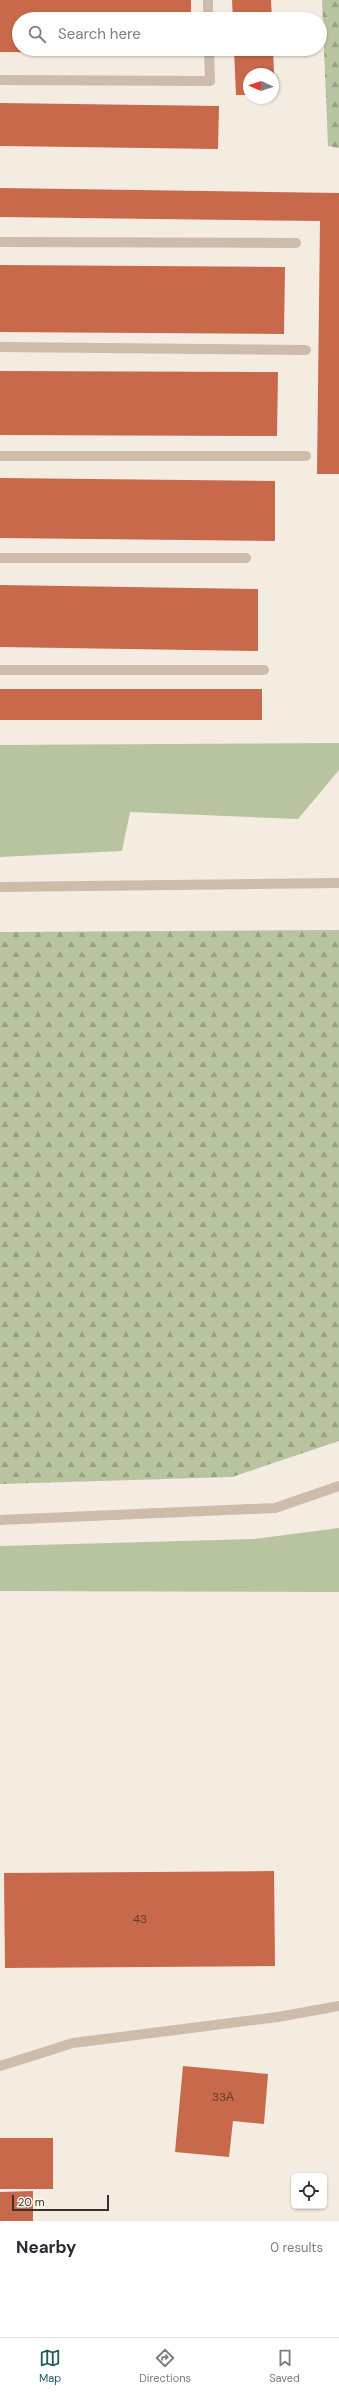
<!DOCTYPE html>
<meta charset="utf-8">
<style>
body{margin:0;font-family:"DM Sans",sans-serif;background:#f7f7f7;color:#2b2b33}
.controls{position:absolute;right:12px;bottom:12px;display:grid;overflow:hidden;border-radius:6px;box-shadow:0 1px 3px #0004}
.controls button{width:36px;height:36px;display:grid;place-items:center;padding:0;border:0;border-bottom:1px solid #e1e1e2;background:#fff;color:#2b2b33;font:20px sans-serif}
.compass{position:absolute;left:243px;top:68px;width:36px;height:36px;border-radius:50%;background:#fff;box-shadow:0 1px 3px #0004;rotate:273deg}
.scale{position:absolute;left:12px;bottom:10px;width:97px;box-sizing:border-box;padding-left:4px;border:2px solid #3b302b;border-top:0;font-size:11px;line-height:14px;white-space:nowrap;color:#3b302b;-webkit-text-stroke:3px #fbf5ee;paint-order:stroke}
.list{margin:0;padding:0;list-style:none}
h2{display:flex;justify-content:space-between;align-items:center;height:52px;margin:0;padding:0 16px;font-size:17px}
h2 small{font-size:13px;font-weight:400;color:#7c7c81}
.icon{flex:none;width:22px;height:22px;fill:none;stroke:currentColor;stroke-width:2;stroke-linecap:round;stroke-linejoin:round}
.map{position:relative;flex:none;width:339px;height:2221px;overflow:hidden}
.search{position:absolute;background:#fff;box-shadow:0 1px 3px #0004;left:12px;right:12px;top:12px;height:44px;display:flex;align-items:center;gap:10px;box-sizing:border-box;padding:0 14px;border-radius:22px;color:#7c7c81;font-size:15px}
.sheet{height:116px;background:#fff}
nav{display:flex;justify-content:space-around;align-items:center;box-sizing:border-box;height:56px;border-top:1px solid #e1e1e2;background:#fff;font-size:11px;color:#7c7c81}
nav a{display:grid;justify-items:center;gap:2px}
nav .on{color:#1f5a5e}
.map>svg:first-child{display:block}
</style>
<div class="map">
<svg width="339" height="2221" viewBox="0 0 339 2221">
<defs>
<pattern id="forest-firs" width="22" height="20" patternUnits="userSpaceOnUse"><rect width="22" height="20" fill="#b8c4a0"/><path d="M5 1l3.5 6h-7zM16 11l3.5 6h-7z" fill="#97a083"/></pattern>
</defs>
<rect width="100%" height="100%" fill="#f4ebe1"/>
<g fill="#b8c4a0">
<path d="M339 743V770L298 819 130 812 122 851 0 857V745Z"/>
<path d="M339 1528V1592L0 1591V1546L254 1539Z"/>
</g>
<g fill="url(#forest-firs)">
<path d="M322 0H339V148L328 146Z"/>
<path d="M339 930V1441L232 1477 0 1484V932Z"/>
</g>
<g fill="#c8694b">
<path d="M0 0H191V19H19V49H191V54L0 52Z"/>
<path d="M232 0H271L272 19H233Z"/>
<path d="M234 49H273L274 74H249V95H236Z"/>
<path d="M273 76H274L275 94H273Z"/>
<path d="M0 103 219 106 218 149 0 146Z"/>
<path d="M0 188 339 193V474H317L320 221 0 217Z"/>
<path d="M0 265 285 267 284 334 0 332Z"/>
<path d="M0 371 278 372 277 436 0 435Z"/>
<path d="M0 478 275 481V541L0 538Z"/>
<path d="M0 585 258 589V651L0 647Z"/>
<rect x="0" y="689" width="262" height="31"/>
<path d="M274 1871 275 1966 5 1968 4 1873Z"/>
<path d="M183 2066 268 2074 264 2124 233 2121 229 2157 175 2152Z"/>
<rect x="0" y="2138" width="53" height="51"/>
<path d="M33 2191V2221H0V2192Z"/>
</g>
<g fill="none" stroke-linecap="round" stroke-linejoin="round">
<g stroke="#cdbbac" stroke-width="10">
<path d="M208 0V19"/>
<path d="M0 80 210 81 209 49"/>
<path d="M0 242 296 243"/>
<path d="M0 347 306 350"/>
<path d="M0 456H306"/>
<path d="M0 558H246"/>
<path d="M0 670H264"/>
<path d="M0 1520 275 1508 339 1486"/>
<path d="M0 2066 73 2043 278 2017 339 2006"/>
</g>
<path stroke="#cdbbac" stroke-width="10" d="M0 887 339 883"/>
</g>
<g text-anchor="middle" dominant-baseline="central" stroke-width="4" stroke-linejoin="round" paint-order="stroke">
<g font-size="12" fill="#5e3e33">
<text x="140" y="1919">43</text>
<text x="223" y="2097">33А</text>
</g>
</g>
</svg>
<div class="controls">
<button><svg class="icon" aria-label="locate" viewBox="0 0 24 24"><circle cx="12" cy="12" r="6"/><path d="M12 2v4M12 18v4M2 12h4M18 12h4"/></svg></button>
</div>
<svg class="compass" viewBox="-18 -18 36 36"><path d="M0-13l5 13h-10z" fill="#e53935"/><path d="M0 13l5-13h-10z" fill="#7c7c81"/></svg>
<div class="scale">20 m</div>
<div class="search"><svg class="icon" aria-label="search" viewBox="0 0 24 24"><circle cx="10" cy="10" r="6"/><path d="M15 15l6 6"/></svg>Search here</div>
</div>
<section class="sheet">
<h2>Nearby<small>0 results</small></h2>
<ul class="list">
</ul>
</section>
<nav>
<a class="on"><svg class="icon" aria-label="map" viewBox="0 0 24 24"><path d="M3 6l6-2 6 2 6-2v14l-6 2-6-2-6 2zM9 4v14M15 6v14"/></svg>Map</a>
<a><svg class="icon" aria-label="directions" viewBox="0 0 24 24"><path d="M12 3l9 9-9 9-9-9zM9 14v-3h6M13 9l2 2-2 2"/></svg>Directions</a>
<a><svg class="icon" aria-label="saved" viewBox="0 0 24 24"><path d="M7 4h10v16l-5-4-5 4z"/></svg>Saved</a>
</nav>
